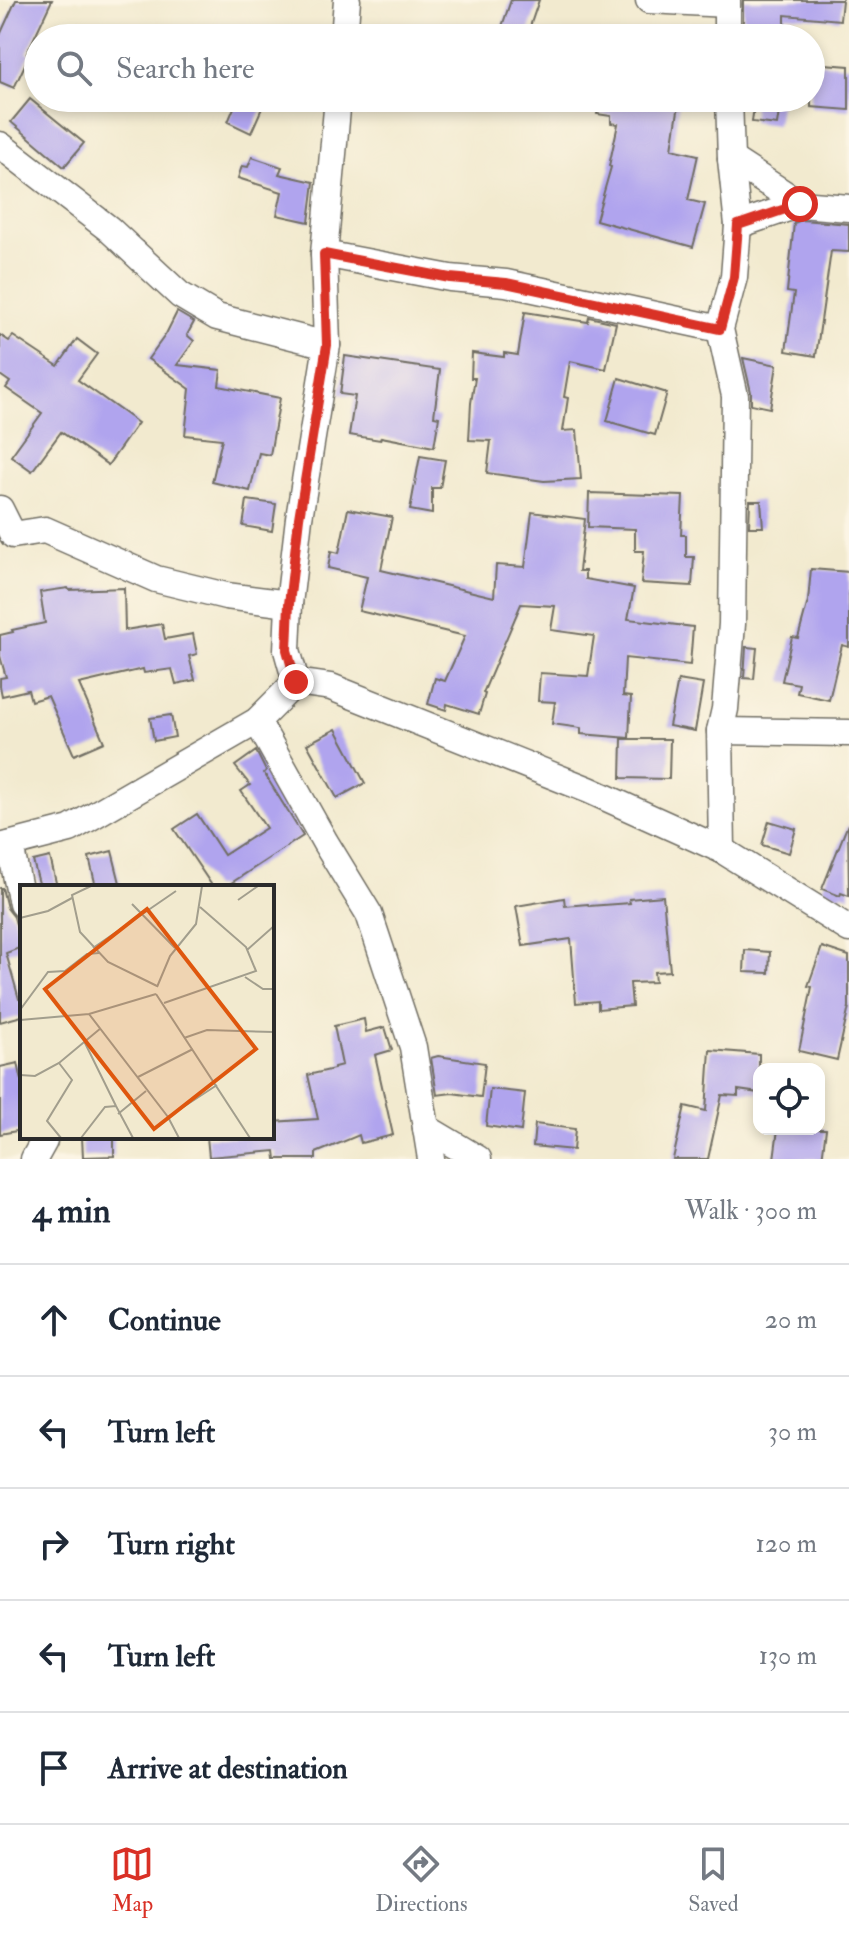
<!DOCTYPE html>
<meta charset="utf-8">
<style>
body{margin:0;font-family:"IM FELL Double Pica",serif;background:#f6f6f7;color:#1f2937}
.controls{position:absolute;right:24px;bottom:24px;display:grid;overflow:hidden;border-radius:16px;box-shadow:0 4px 12px #0003}
.controls button{width:72px;height:72px;display:grid;place-items:center;padding:0;border:0;border-bottom:2px solid #e0e1e3;background:#fff;color:#1f2937;font:40px sans-serif}
.stop{position:absolute;width:24px;height:24px;margin:-18px;border:6px solid #d93025;border-radius:50%;background:#fff}
.stop.end{background:#d93025;border-color:#fff;box-shadow:0 2px 8px #0008}
.list{margin:0;padding:0;list-style:none}
h2{display:flex;justify-content:space-between;align-items:center;height:104px;margin:0;padding:0 32px;font-size:34px}
h2 small{font-size:26px;font-weight:400;color:#747a83}
.list li{display:grid;grid-template-columns:52px 1fr auto;gap:24px;align-items:center;box-sizing:border-box;height:112px;padding:0 32px;border-top:2px solid #e0e1e3}
.list b{display:block;font-size:30px;white-space:nowrap}
.list em{font-size:26px;font-style:normal;color:#747a83}
.icon{flex:none;width:44px;height:44px;fill:none;stroke:currentColor;stroke-width:2;stroke-linecap:round;stroke-linejoin:round}
.map{position:relative;flex:none;width:849px;height:1159px;overflow:hidden}
.search{position:absolute;background:#fff;box-shadow:0 4px 12px #0003;left:24px;right:24px;top:24px;height:88px;display:flex;align-items:center;gap:20px;box-sizing:border-box;padding:0 28px;border-radius:44px;color:#747a83;font-size:30px}
.sheet{height:664px;background:#fff}
nav{display:flex;justify-content:space-around;align-items:center;box-sizing:border-box;height:112px;border-top:2px solid #e0e1e3;background:#fff;font-size:22px;color:#747a83}
nav a{display:grid;justify-items:center;gap:4px}
nav .on{color:#d93025}
.map>svg:first-child{display:block}
</style>
<div class="map">
<svg width="849" height="1159" viewBox="0 0 849 1159">
<rect width="100%" height="100%" fill="#fcf5e5"/>
<filter id="ink" filterUnits="userSpaceOnUse"><feTurbulence type="fractalNoise" baseFrequency=".0125" numOctaves="2"/><feDisplacementMap in="SourceGraphic" scale="16" xChannelSelector="R" yChannelSelector="G"/><feConvolveMatrix kernelMatrix="1 2 1 2 8 2 1 2 1" color-interpolation-filters="sRGB"/></filter>
<filter id="wash" filterUnits="userSpaceOnUse"><feTurbulence type="fractalNoise" baseFrequency=".006" numOctaves="4" result="noise"/><feDisplacementMap in="SourceGraphic" scale="32" xChannelSelector="R" yChannelSelector="G"/><feGaussianBlur stdDeviation="1.8" result="paint"/><feColorMatrix in="noise" values="0 0 0 0 0 0 0 0 0 0 0 0 0 0 0 0 0 1.4 0 .05"/><feComposite in="paint" operator="in"/></filter>
<g filter="url(#wash)">
<rect width="100%" height="100%" fill="#f2eacf"/>
<g id="blocks">
<g fill="#b0a4ee">
<path d="M16 0H52L27 53 30 54 14 88 0 82V35Z"/>
<path d="M511 0H539L526 38H498Z"/>
<path d="M743 0H842L840 20 785 15V38H743Z"/>
<path d="M811 63 849 66V110L811 107Z"/>
<path d="M238 98 262 108 251 133 228 122Z"/>
<path d="M600 98H680L672 149 698 155 688 200 705 204 693 247 596 220 611 167 609 166 618 124 611 123V116L597 114Z"/>
<path d="M755 98H781L777 125 752 122Z"/>
<path d="M30 99 84 143 64 167 11 122Z"/>
<path d="M252 157 282 167 279 174 314 182 309 222 277 215 282 192 238 178 242 166 248 167Z"/>
<path d="M802 220 849 224V252L831 251 816 356 786 351 794 293 787 292 794 223Z"/>
<path d="M177 312 194 322 187 335 194 341 177 365 221 370 219 386 280 398 270 455 259 453 250 491 212 482 222 439 185 435 190 389 148 359 166 334Z"/>
<path d="M525 312 588 322 589 317 616 323 606 369 570 361 564 397 568 398 563 431 577 430 581 479 544 481 487 473 491 441 469 440 471 403 475 378H471L472 353 504 357V353L518 355Z"/>
<path d="M0 335 9 341 13 336 58 366 77 339 97 354 78 380 138 423 108 465 61 432 32 471 11 456 42 413 6 388 10 382 0 375Z"/>
<path d="M345 356 440 370 434 416 439 417 434 447 381 437 380 440 349 435 355 396 340 394Z"/>
<path d="M743 358 777 365 770 408 751 404V392Z"/>
<path d="M619 378 667 393 655 435 607 421Z"/>
<path d="M420 456 445 460 440 488H432V514L410 510Z"/>
<path d="M589 493 683 496 681 535H686V557H694L692 586 641 583 644 551H635V529L588 527Z"/>
<path d="M247 500 276 504 272 531 243 526Z"/>
<path d="M750 501H761L763 527H749Z"/>
<path d="M348 509 392 517 381 570 494 597 496 565 525 567 532 512 585 519 579 571H585V579L634 588 628 619 693 627 690 665 625 658 623 696 631 697 629 738 581 734V728L552 724 555 702 538 701 540 673 588 676 594 636 551 630 555 606 521 604 483 693 485 694 479 714 447 704 446 710 428 704 435 678 445 681 465 636 359 611 367 577 328 568 331 551 339 553Z"/>
<path d="M811 569 849 572V647L842 645 829 700 797 693 799 684 782 681 792 637 798 638 808 601Z"/>
<path d="M68 588 69 590 124 588 125 630 162 624 165 639 193 634 197 654 189 656 195 680 176 684 172 669 144 673 143 669 79 684 104 742 74 755 48 696 31 701 28 690 2 696 0 686V678L6 677 0 656V635L13 632 12 630 45 623 40 592Z"/>
<path d="M746 647 757 648 754 679 744 678Z"/>
<path d="M678 680 703 684 695 731 669 726Z"/>
<path d="M171 715 175 737 154 741 150 718Z"/>
<path d="M336 729 365 783 337 798 307 744Z"/>
<path d="M622 739H670L669 779 621 778Z"/>
<path d="M256 751 266 771 264 773 303 836 225 887H213L174 829 197 814 224 855 266 828 241 791 250 785 235 766Z"/>
<path d="M769 821 796 829 789 853 762 845Z"/>
<path d="M848 824 849 896 841 893 840 896 822 889Z"/>
<path d="M112 851 121 887H96L89 857Z"/>
<path d="M50 857 57 887H40L33 861Z"/>
<path d="M0 888H2L7 908 14 917 22 947 6 953 19 999H22V1016L0 1022Z"/>
<path d="M663 896 670 971 654 972 655 982 630 983 632 1006 598 1009V1001L576 1003 571 939 523 946 516 906 564 898 565 906 588 904 589 906 630 903 629 899Z"/>
<path d="M822 947 849 956V1007L837 1060 799 1051 812 987 808 986Z"/>
<path d="M745 950 770 952 769 973 744 972Z"/>
<path d="M364 1019 366 1032 385 1027 392 1050 375 1055 393 1135 361 1143 359 1135 316 1153V1159H276L275 1151 209 1157 207 1137H274L272 1122 318 1119 308 1075 334 1069V1067L342 1065 334 1026Z"/>
<path d="M710 1050 759 1054V1093L738 1090V1096L722 1095 708 1159H673L685 1106 706 1111Z"/>
<path d="M438 1056 485 1063 481 1097 452 1093 437 1095 431 1058Z"/>
<path d="M18 1063 22 1081V1130L0 1134V1067Z"/>
<path d="M490 1089 525 1093 521 1131 486 1126Z"/>
<path d="M535 1124 575 1129 573 1150 533 1146Z"/>
<path d="M778 1129H826L822 1159H774Z"/>
<path d="M82 1137H114V1156L83 1157Z"/>
</g>
</g>
</g>
<g filter="url(#ink)">
<use href="#blocks" fill-opacity="0" stroke="#716e64" stroke-width="2"/>
<g fill="none" stroke-linecap="round" stroke-linejoin="round">
<g stroke="#716e64" stroke-width="29">
<g id="minor">
<path d="M649 0 727 4"/>
<path d="M344 38 347 0"/>
<path d="M727 38V0"/>
<path d="M0 145 109 229 180 295 217 317 327 345"/>
<path d="M731 159 800 204"/>
<path d="M738 225 800 204 849 208"/>
<path d="M324 254 450 278 506 283 720 329"/>
<path d="M0 509 13 535 45 530 156 579 226 596 289 604"/>
<path d="M296 682 331 687 589 790 722 850 849 929"/>
<path d="M296 682 287 650 289 604 299 518 327 345 324 254 338 98"/>
<path d="M257 721 325 842 369 914 413 1047 431 1159"/>
<path d="M720 731 849 733"/>
<path d="M10 845 22 904"/>
<path d="M0 847 70 829 257 721 296 682"/>
<path d="M722 850 720 731 725 709 732 624 735 396 720 329 734 277 738 225 731 159 729 98"/>
<path d="M426 1128 478 1159"/>
<path d="M34 1159 44 1141V1137"/>
</g>
</g>
<use href="#minor" stroke="#fff" stroke-width="26"/>
</g>
</g>
<g fill="none" stroke-linecap="round" stroke-linejoin="round" filter="url(#ink)">
<path stroke="#d93025" stroke-width="10" d="M296 682 287 650 289 604 299 518 327 345 324 254 450 278 506 283 720 329 734 277 738 225 800 204"/>
</g>
<g transform="translate(20 885)">
<rect width="254" height="254" fill="#f2eacf"/>
<path fill="none" stroke="#a29e8d" stroke-width="2" d="M71 1 52 10 60 47 88 77 137 101M218 15 238 1M112 19 155 63M0 33 28 26 52 13M73 63 156 6M227 65 254 41M225 92 243 104H254M137 102 150 71 176 39 182 1M136 109 230 253M144 118 236 86 226 62 180 22M0 125 28 87 45 86 67 69 79 68M69 129 148 232 159 253M0 135 69 129 136 109M164 153 187 145 254 147M64 156 96 221M39 178 52 195 27 236 41 253M0 190 15 191 39 178 81 143M118 192 173 164M98 229 126 206M148 232 197 200M61 253 85 222 96 221 113 253"/>
<path fill="#df570e" fill-opacity="0.15" stroke="#df570e" stroke-width="4" d="M127 24 236 164 134 244 25 104Z"/>
<rect width="254" height="254" fill="none" stroke="#2b2b2b" stroke-width="4"/>
</g>
</svg>
<div class="controls">
<button><svg class="icon" aria-label="locate" viewBox="0 0 24 24"><circle cx="12" cy="12" r="6"/><path d="M12 2v4M12 18v4M2 12h4M18 12h4"/></svg></button>
</div>
<div class="stop" style="left:800px;top:204px"></div>
<div class="stop end" style="left:296px;top:682px"></div>
<div class="search"><svg class="icon" aria-label="search" viewBox="0 0 24 24"><circle cx="10" cy="10" r="6"/><path d="M15 15l6 6"/></svg>Search here</div>
</div>
<section class="sheet">
<h2>4 min<small>Walk · 300 m</small></h2>
<ul class="list">
<li><svg class="icon" aria-label="ahead" viewBox="0 0 24 24"><path d="M12 20V5M6 11l6-6 6 6"/></svg><div><b>Continue</b></div><em>20 m</em></li>
<li><svg class="icon" aria-label="left" viewBox="0 0 24 24"><path d="M17 20v-9H6M10 6l-5 5 5 5"/></svg><div><b>Turn left</b></div><em>30 m</em></li>
<li><svg class="icon" aria-label="right" viewBox="0 0 24 24"><path d="M7 20v-9h11M14 6l5 5-5 5"/></svg><div><b>Turn right</b></div><em>120 m</em></li>
<li><svg class="icon" aria-label="left" viewBox="0 0 24 24"><path d="M17 20v-9H6M10 6l-5 5 5 5"/></svg><div><b>Turn left</b></div><em>130 m</em></li>
<li><svg class="icon" aria-label="arrive" viewBox="0 0 24 24"><path d="M6 21V4h12l-3 4 3 4H6"/></svg><div><b>Arrive at destination</b></div></li>
</ul>
</section>
<nav>
<a class="on"><svg class="icon" aria-label="map" viewBox="0 0 24 24"><path d="M3 6l6-2 6 2 6-2v14l-6 2-6-2-6 2zM9 4v14M15 6v14"/></svg>Map</a>
<a><svg class="icon" aria-label="directions" viewBox="0 0 24 24"><path d="M12 3l9 9-9 9-9-9zM9 14v-3h6M13 9l2 2-2 2"/></svg>Directions</a>
<a><svg class="icon" aria-label="saved" viewBox="0 0 24 24"><path d="M7 4h10v16l-5-4-5 4z"/></svg>Saved</a>
</nav>
